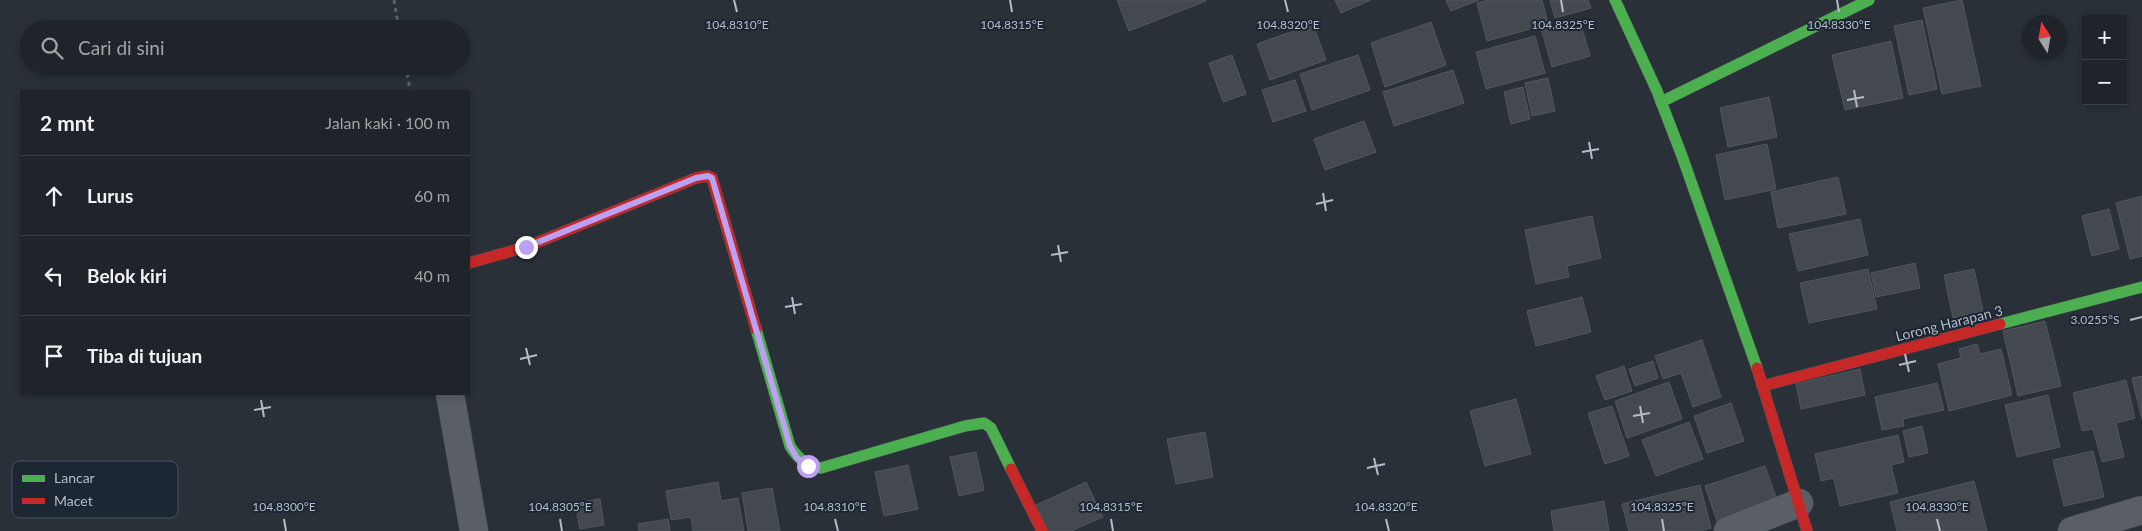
<!DOCTYPE html>
<html lang="id">
<meta charset="utf-8">
<style>
body{margin:0;font-family:Lato,sans-serif;background:#282c32;color:#f1f3f6}
.controls{position:absolute;right:15px;top:15px;display:grid;overflow:hidden;border-radius:0px;box-shadow:0 2px 8px #0003}
.controls button{width:45px;height:45px;display:grid;place-items:center;padding:0;border:0;border-bottom:1px solid #3d4147;background:#20242a;color:#f1f3f6;font:25px sans-serif}
.compass{position:absolute;left:2022px;top:15px;width:45px;height:45px;border-radius:50%;background:#20242a;box-shadow:0 2px 8px #0003;rotate:349deg}
.stop{position:absolute;width:15px;height:15px;margin:-11px;border:4px solid #bca0f2;border-radius:50%;background:#fff}
.stop.end{background:#bca0f2;border-color:#fff;box-shadow:0 1px 5px #0008}
.list{margin:0;padding:0;list-style:none}
h2{display:flex;justify-content:space-between;align-items:center;height:65px;margin:0;padding:0 20px;font-size:21px}
h2 small{font-size:16px;font-weight:400;color:#a2a4a8}
.list li{display:grid;grid-template-columns:32px 1fr auto;gap:15px;align-items:center;box-sizing:border-box;height:80px;padding:0 20px;border-top:1px solid #3d4147}
.list b{display:block;font-size:19px;white-space:nowrap}
.list em{font-size:16px;font-style:normal;color:#a2a4a8}
.icon{flex:none;width:28px;height:28px;fill:none;stroke:currentColor;stroke-width:2;stroke-linecap:round;stroke-linejoin:round}
.map{position:relative;flex:none;width:2142px;height:531px;overflow:hidden}
.search{position:absolute;background:#20242a;box-shadow:0 2px 8px #0003;left:20px;top:20px;width:450px;height:55px;display:flex;align-items:center;gap:12px;box-sizing:border-box;padding:0 18px;border-radius:28px;color:#a2a4a8;font-size:19px}
.panel{position:absolute;background:#20242a;box-shadow:0 2px 8px #0003;left:20px;top:90px;width:450px;height:305px;border-radius:0px}
.map>svg:first-child{display:block}
</style>
<div class="map">
<svg width="2142" height="531" viewBox="0 0 2142 531">
<rect width="100%" height="100%" fill="#2a3038"/>
<g fill="#444950" stroke="#52575f">
<path d="M1117 0H1205L1206 1 1129 31Z"/>
<path d="M1335 0H1371L1341 13Z"/>
<path d="M1446 0H1479L1451 11Z"/>
<path d="M1488 0H1542L1548 24 1487 41 1477 3Z"/>
<path d="M1550 0H1588L1591 8 1555 18Z"/>
<path d="M1962 0 1981 86 1942 94 1923 8Z"/>
<path d="M1922 20 1937 89 1909 95 1894 26Z"/>
<path d="M1580 21 1590 56 1552 67 1542 31Z"/>
<path d="M1431 22 1446 65 1385 87 1371 43Z"/>
<path d="M1313 24 1326 60 1270 80 1257 44Z"/>
<path d="M1535 36 1545 73 1486 89 1476 52Z"/>
<path d="M1891 41 1903 98 1845 110 1832 55Z"/>
<path d="M1232 55 1246 94 1223 102 1209 63Z"/>
<path d="M1358 55 1370 90 1312 110 1300 74Z"/>
<path d="M1453 70 1464 103 1394 126 1383 92Z"/>
<path d="M1548 78 1555 111 1532 116 1525 83Z"/>
<path d="M1295 80 1306 111 1273 122 1262 90Z"/>
<path d="M1523 87 1530 119 1511 124 1504 92Z"/>
<path d="M1769 97 1777 137 1728 147 1720 108Z"/>
<path d="M1364 121 1376 152 1325 170 1314 139Z"/>
<path d="M1767 144 1776 189 1725 200 1716 155Z"/>
<path d="M1838 177 1846 214 1778 228 1771 192Z"/>
<path d="M2142 196V256L2130 259 2116 203Z"/>
<path d="M2109 209 2119 249 2092 256 2082 216Z"/>
<path d="M1592 216 1601 258 1567 266 1569 277 1536 284 1525 230Z"/>
<path d="M1860 219 1868 255 1798 271 1789 234Z"/>
<path d="M1915 263 1920 288 1876 297 1871 273Z"/>
<path d="M1868 269 1877 309 1809 323 1800 283Z"/>
<path d="M1974 269 1983 311 1953 318 1944 275Z"/>
<path d="M1582 297 1591 332 1536 346 1527 311Z"/>
<path d="M2045 321 2061 386 2018 396 2003 331Z"/>
<path d="M1702 340 1721 397 1693 407 1681 373 1663 379 1655 356Z"/>
<path d="M1977 344 1980 354 2001 349 2012 395 1949 411 1938 364 1961 358 1959 349Z"/>
<path d="M1653 361 1658 378 1635 386 1629 369Z"/>
<path d="M1624 366 1632 391 1605 400 1596 376Z"/>
<path d="M1860 369 1865 395 1801 409 1796 384Z"/>
<path d="M2142 376V419L2132 378Z"/>
<path d="M2126 380 2135 418 2116 423 2124 457 2102 462 2093 429 2082 431 2073 393Z"/>
<path d="M1669 382 1682 419 1627 438 1615 401Z"/>
<path d="M1937 383 1944 410 1903 419 1904 426 1882 430 1875 397Z"/>
<path d="M2048 395 2060 447 2017 457 2005 405Z"/>
<path d="M1516 399 1531 454 1485 466 1470 411Z"/>
<path d="M1731 403 1744 441 1707 453 1694 416Z"/>
<path d="M1612 406 1629 456 1605 464 1588 413Z"/>
<path d="M1689 422 1703 459 1656 476 1642 440Z"/>
<path d="M1922 426 1928 453 1909 457 1903 431Z"/>
<path d="M1205 432 1213 477 1176 484 1167 439Z"/>
<path d="M1898 435 1904 462 1891 465 1898 493 1840 506 1834 478 1821 481 1815 454Z"/>
<path d="M2093 451 2104 497 2064 506 2053 460Z"/>
<path d="M976 452 984 490 959 496 950 457Z"/>
<path d="M908 465 918 509 884 516 875 472Z"/>
<path d="M1765 466 1778 503 1718 524 1705 486Z"/>
<path d="M1974 481 1987 531H1897L1890 502Z"/>
<path d="M718 482 721 501 738 498 744 531H693L691 517 671 520 666 491Z"/>
<path d="M1086 482 1103 517 1071 531H1048L1036 505Z"/>
<path d="M1700 485 1711 528 1700 531H1629L1622 504Z"/>
<path d="M772 488 780 531H748L742 493Z"/>
<path d="M600 499 604 525 580 529 575 503Z"/>
<path d="M1604 501 1609 531H1554L1551 511Z"/>
<path d="M668 519 670 531H639L638 524Z"/>
</g>
<g fill="none" stroke-linecap="round" stroke-linejoin="round">
<g stroke="#484c53" stroke-width="29">
<g id="street">
<path d="M450 394 474 531"/>
<path d="M1728 531 1799 503"/>
<path d="M2072 531 2142 510"/>
</g>
</g>
<g stroke="#484c53" stroke-width="12">
<g id="fast">
<path d="M1615 0 1657 91 1682 156 1757 368"/>
<path d="M1661 102 1869 0"/>
<path d="M2000 324 2142 287"/>
<path d="M756 329 790 446C798 459 806 465 821 468L965 426 984 423 991 428 1011 469"/>
</g>
</g>
<g stroke="#484c53" stroke-width="12">
<g id="jam">
<path d="M469 263 526 247 696 178 708 176 712 178 756 329"/>
<path d="M1757 368 1807 531"/>
<path d="M1762 386 2000 324"/>
<path d="M1011 469 1042 531"/>
</g>
</g>
<g stroke="#5d636a" stroke-width="3" stroke-dasharray="4 4" stroke-linecap="butt">
<path d="M394 0 399 29"/>
<path d="M406 66 410 91"/>
</g>
<use href="#street" stroke="#5a5e66" stroke-width="28"/>
<use href="#fast" stroke="#4caf50" stroke-width="11"/>
<use href="#jam" stroke="#c62828" stroke-width="11"/>
</g>
<g fill="none" stroke-linecap="round" stroke-linejoin="round">
<path stroke="#bca0f2" stroke-width="6" d="M526 247 696 178 708 176 712 178 790 446 797 458 808 466"/>
</g>
<path fill="none" stroke="#b4bcc9" stroke-width="2" d="M734 0 737 12M1010 0 1012 12M1285 0 1288 12M1561 0 1563 12M1837 0 1839 12M1854 90 1857 107M1847 100 1864 97M1589 142 1592 159M1582 152 1599 149M1323 193 1326 211M1316 204 1333 200M1058 245 1061 262M1051 255 1068 252M792 297 795 314M785 307 802 304M2130 320 2142 317M526 348 530 365M1905 354 1909 372M520 359 537 355M1899 365 1916 361M261 400 264 417M1640 406 1643 423M254 410 271 407M1633 416 1650 413M1374 458 1378 475M1367 468 1385 464M284 519 286 531M560 519 562 531M835 519 838 531M1111 519 1113 531M1386 519 1389 531M1662 519 1664 531M1937 519 1940 531"/>
<g text-anchor="middle" dominant-baseline="central" stroke-width="4" stroke-linejoin="round" paint-order="stroke">
<g font-size="14" fill="#b4bcc9" stroke="#1d2633">
<text transform="translate(1949 323) rotate(-14)">Lorong Harapan 3</text>
</g>
</g>
<rect x="12" y="461" width="166" height="57" rx="8" fill="#1d2633" stroke="#4a5360" stroke-width="1"/>
<rect x="22" y="475" width="23" height="7" fill="#4caf50"/>
<rect x="22" y="498" width="23" height="6" fill="#c62828"/>
<g font-size="14" fill="#b4bcc9">
<text x="54" y="483">Lancar</text>
<text x="54" y="506">Macet</text>
</g>
<g font-size="12" text-anchor="middle" fill="#b4bcc9" stroke="#1d2633" stroke-width="4" stroke-linejoin="round" paint-order="stroke">
<text x="737" y="29">104.8310°E</text>
<text x="1012" y="29">104.8315°E</text>
<text x="1288" y="29">104.8320°E</text>
<text x="1563" y="29">104.8325°E</text>
<text x="1839" y="29">104.8330°E</text>
<text x="2095" y="324">3.0255°S</text>
<text x="284" y="511">104.8300°E</text>
<text x="560" y="511">104.8305°E</text>
<text x="835" y="511">104.8310°E</text>
<text x="1111" y="511">104.8315°E</text>
<text x="1386" y="511">104.8320°E</text>
<text x="1662" y="511">104.8325°E</text>
<text x="1937" y="511">104.8330°E</text>
</g>
</svg>
<div class="controls">
<button>+</button>
<button>−</button>
</div>
<svg class="compass" viewBox="-18 -18 36 36"><path d="M0-13l5 13h-10z" fill="#e53935"/><path d="M0 13l5-13h-10z" fill="#a2a4a8"/></svg>
<div class="stop" style="left:808px;top:466px"></div>
<div class="stop end" style="left:526px;top:247px"></div>
<div class="search"><svg class="icon" aria-label="search" viewBox="0 0 24 24"><circle cx="10" cy="10" r="6"/><path d="M15 15l6 6"/></svg>Cari di sini</div>
<section class="panel">
<h2>2 mnt<small>Jalan kaki · 100 m</small></h2>
<ul class="list">
<li><svg class="icon" aria-label="ahead" viewBox="0 0 24 24"><path d="M12 20V5M6 11l6-6 6 6"/></svg><div><b>Lurus</b></div><em>60 m</em></li>
<li><svg class="icon" aria-label="left" viewBox="0 0 24 24"><path d="M17 20v-9H6M10 6l-5 5 5 5"/></svg><div><b>Belok kiri</b></div><em>40 m</em></li>
<li><svg class="icon" aria-label="arrive" viewBox="0 0 24 24"><path d="M6 21V4h12l-3 4 3 4H6"/></svg><div><b>Tiba di tujuan</b></div></li>
</ul>
</section>
</div>
